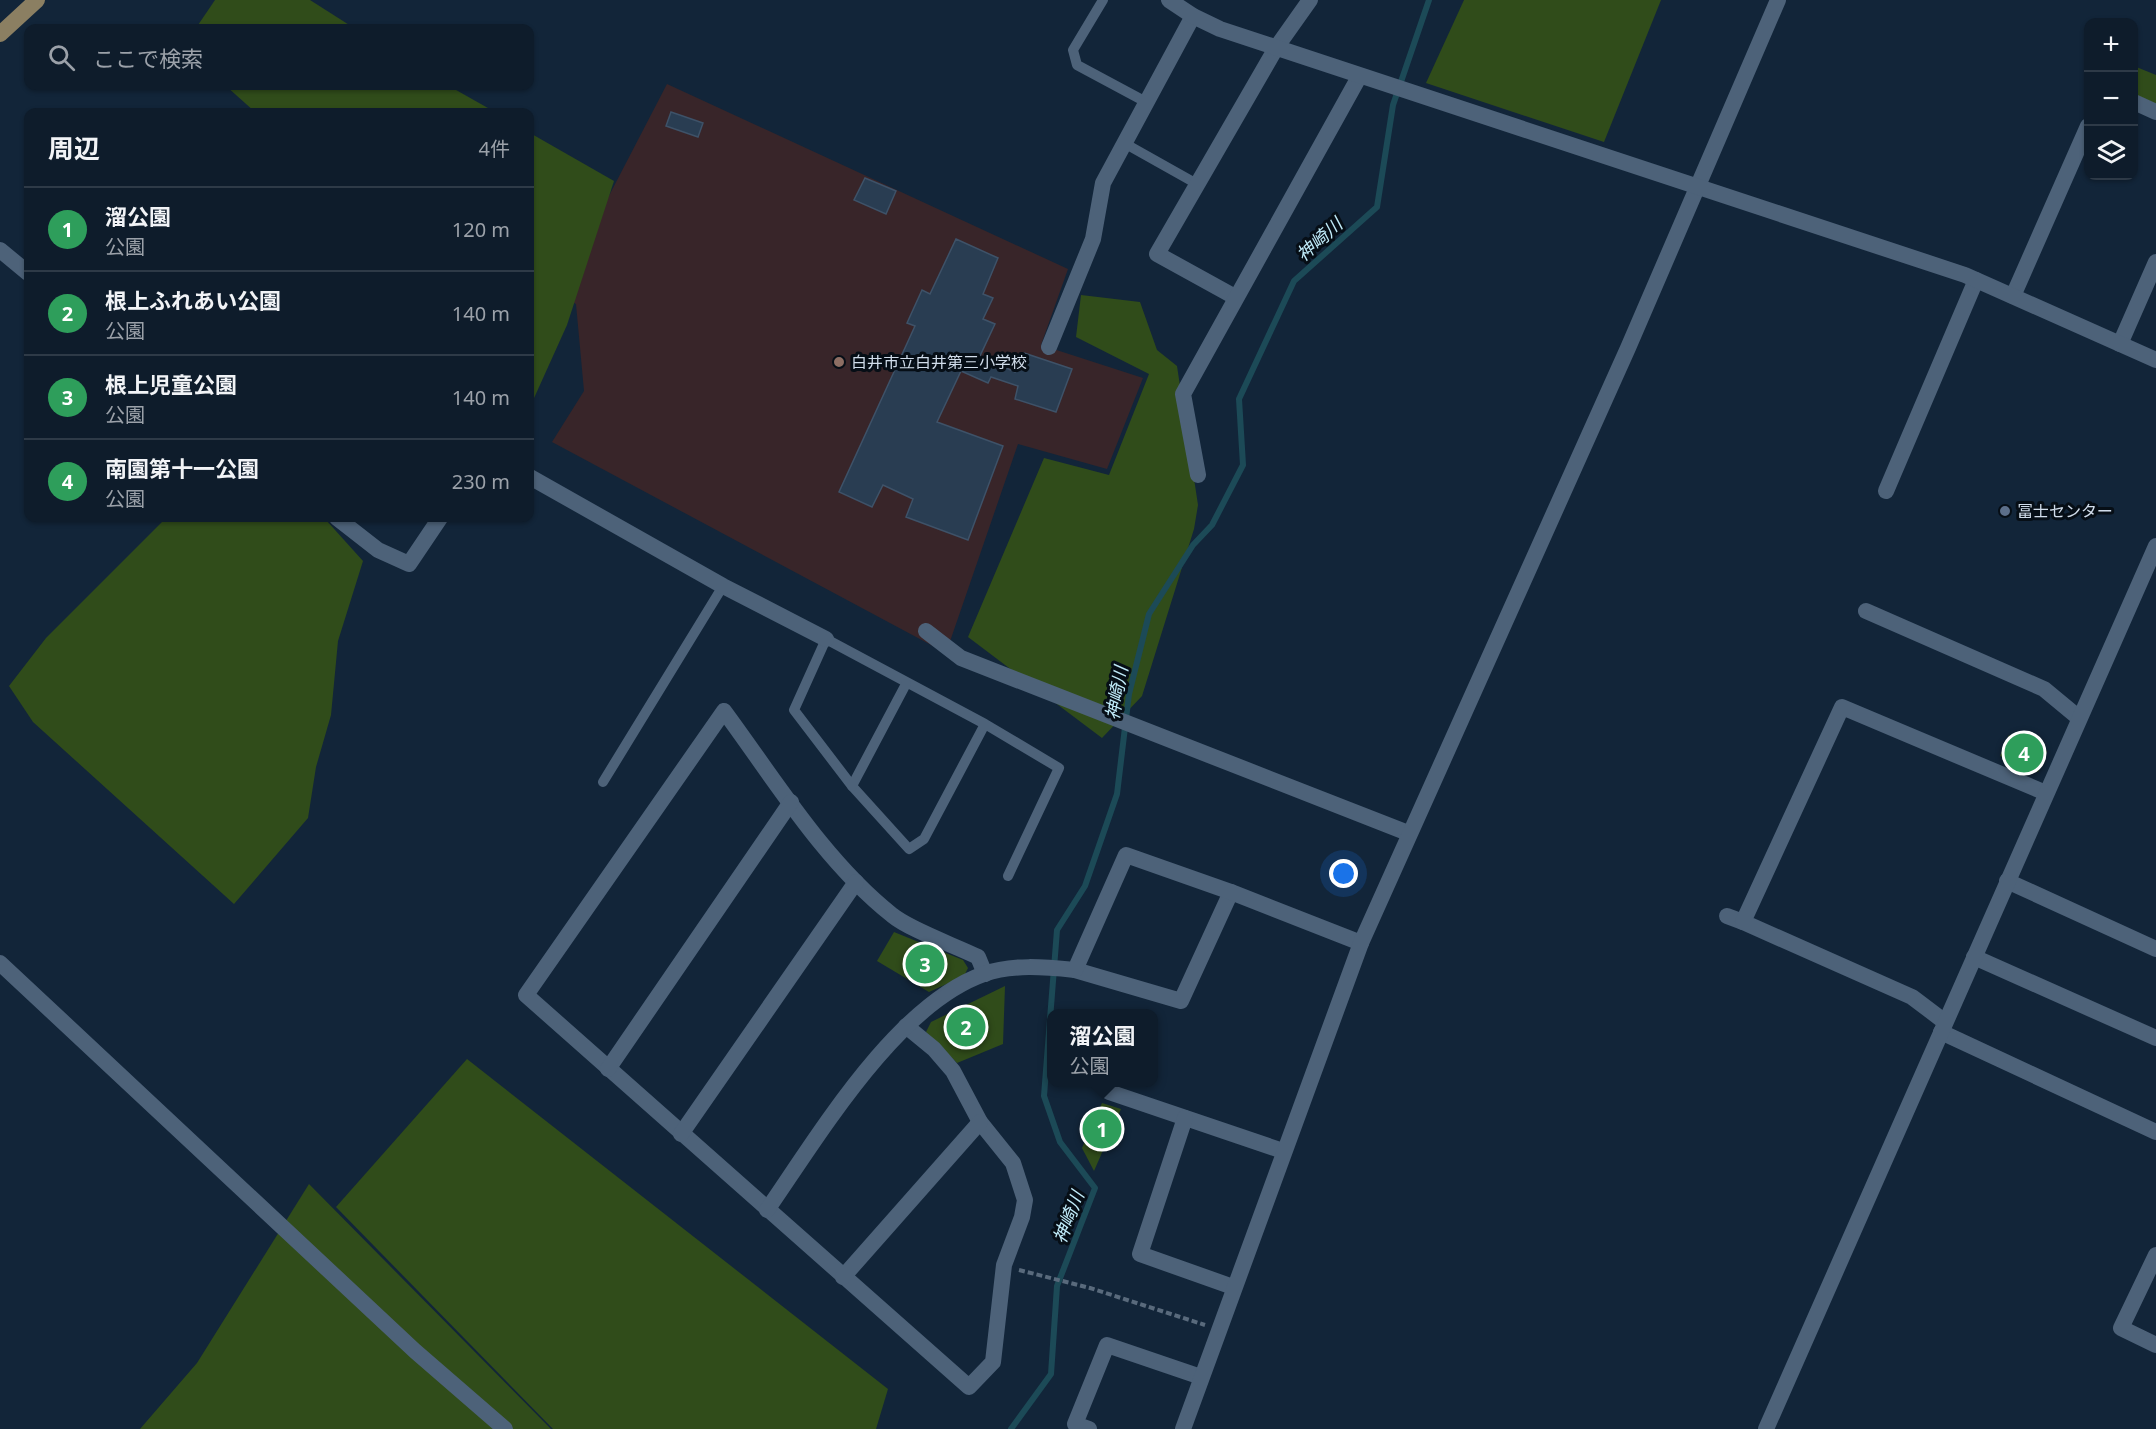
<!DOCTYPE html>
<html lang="ja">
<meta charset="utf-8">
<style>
body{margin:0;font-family:"Noto Sans","Noto Sans JP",sans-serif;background:#1c2937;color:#f1f3f6}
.controls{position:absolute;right:18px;top:18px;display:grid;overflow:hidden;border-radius:12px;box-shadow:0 2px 4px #0004}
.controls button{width:54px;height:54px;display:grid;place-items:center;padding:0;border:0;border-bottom:2px solid #2e3a47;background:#0e1c2b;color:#f1f3f6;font:30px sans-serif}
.you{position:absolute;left:1344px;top:874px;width:21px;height:21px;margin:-15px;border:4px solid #fff;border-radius:50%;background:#1a73e8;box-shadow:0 0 0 9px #1a73e833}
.badge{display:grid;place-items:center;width:39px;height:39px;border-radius:50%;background:#0b8043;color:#fff;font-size:20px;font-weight:700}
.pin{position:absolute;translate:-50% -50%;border:3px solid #fff;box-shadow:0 2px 6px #0006}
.popup{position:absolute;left:1047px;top:1009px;width:111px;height:78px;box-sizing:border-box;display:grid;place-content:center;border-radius:12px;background:#0e1c2b;filter:drop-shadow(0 2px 4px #0005);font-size:20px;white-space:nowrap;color:#9ba1a9}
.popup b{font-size:22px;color:#f1f3f6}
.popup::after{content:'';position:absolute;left:50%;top:100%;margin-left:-12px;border:12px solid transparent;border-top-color:#0e1c2b}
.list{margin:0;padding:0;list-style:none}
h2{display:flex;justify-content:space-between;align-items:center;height:78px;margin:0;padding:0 24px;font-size:26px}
h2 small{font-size:20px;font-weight:400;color:#9ba1a9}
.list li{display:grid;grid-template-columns:39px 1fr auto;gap:18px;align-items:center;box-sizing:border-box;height:84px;padding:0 24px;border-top:2px solid #2e3a47}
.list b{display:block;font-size:22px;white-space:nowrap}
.list p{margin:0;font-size:20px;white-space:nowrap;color:#9ba1a9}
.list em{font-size:20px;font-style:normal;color:#9ba1a9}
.icon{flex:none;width:33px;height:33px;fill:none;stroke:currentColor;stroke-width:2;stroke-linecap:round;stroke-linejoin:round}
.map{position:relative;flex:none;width:2156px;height:1429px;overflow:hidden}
.search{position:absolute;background:#0e1c2b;box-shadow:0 2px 4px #0004;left:24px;top:24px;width:510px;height:66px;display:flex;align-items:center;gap:15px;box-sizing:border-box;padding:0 21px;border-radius:12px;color:#9ba1a9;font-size:22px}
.panel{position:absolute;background:#0e1c2b;box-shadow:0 2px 4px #0004;left:24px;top:108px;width:510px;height:414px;border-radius:12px}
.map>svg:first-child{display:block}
</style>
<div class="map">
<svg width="2156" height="1429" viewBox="0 0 2156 1429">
<rect width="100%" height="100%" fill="#122539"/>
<path fill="#382529" d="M667 84 1068 269 1041 345 1143 378 1107 469 1018 444 946 653 552 442 584 391 576 304 558 294Z"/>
<g fill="#304c1a">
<path d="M215 0H310L354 28H196Z"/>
<path d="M1464 0H1661L1604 142 1426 83Z"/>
<path d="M2134 66 2156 75V104L2134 94Z"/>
<path d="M226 86H449L495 112H255Z"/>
<path d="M530 133 614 181 567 325 530 407Z"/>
<path d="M1081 295 1140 302 1157 350 1177 366 1198 505 1194 529 1142 696 1102 738 968 637 1044 458 1109 475 1149 374 1076 337Z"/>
<path d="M166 518H328L326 520 363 561 338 641 331 715 316 767 308 818 234 904 33 722 9 686 46 638Z"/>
<path d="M2009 735 2047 751 2038 772 2000 756Z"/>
<path d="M894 932 963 960 968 968 964 976 929 992 877 961Z"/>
<path d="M1005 986 1003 1044 957 1063 926 1032 931 1022Z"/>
<path d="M467 1059 888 1389 876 1429H553L336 1207Z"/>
<path d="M1102 1103 1121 1109 1094 1171 1082 1148Z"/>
<path d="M309 1184 551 1429H140L197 1363Z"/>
</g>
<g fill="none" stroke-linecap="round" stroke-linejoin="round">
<path stroke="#1c4a57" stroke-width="6" d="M1011 1429 1051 1374 1057 1286 1095 1188 1060 1142 1044 1096 1057 930 1085 886 1117 794 1129 694 1149 614 1193 545 1212 525 1243 465 1239 399 1294 281 1377 207 1393 105 1429 0"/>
</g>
<g fill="#293d52" stroke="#3e5268" stroke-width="1.5">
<path d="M671 112 703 123 698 137 666 126Z"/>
<path d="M865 178 896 191 886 214 854 200Z"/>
<path d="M956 239 998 258 983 294 993 298 983 319 995 324 980 356 1015 372 1024 353 1072 369 1056 412 1015 399 1018 386 991 377 988 383 961 371 937 422 1003 446 968 540 906 517 913 499 883 485 872 507 839 492 915 326 907 323 922 290 930 294Z"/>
</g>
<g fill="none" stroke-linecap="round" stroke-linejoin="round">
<path stroke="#596a7c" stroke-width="4" stroke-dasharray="6 3" stroke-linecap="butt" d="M1019 1270 1090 1288 1205 1325"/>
<g stroke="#4d6279" stroke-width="10">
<path d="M1103 0 1073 50 1077 65 1146 102"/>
<path d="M1124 143 1197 184"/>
<path d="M985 724 924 839 909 849 852 786 794 710 826 639 985 724 1059 768 1008 876"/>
<path d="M603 782 723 586"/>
<path d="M852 786 906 684"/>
</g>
<g stroke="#4d6279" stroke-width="16">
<path d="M2134 102 2156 112"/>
<path d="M0 250 28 273"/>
<path d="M2013 296 2088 126"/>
<path d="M1235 297 1157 254 1276 48 1310 0"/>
<path d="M2120 344 2156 262"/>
<path d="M1049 347 1093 239 1103 183 1193 16"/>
<path d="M1198 475 1183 394 1359 77"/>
<path d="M530 477 723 586 826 639"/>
<path d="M1886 491 1976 280"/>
<path d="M337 518 378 550 409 564 440 518"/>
<path d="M1866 611 2044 689 2079 718"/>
<path d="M926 631 961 658 1408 833"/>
<path d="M2007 881 2156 949"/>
<path d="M1727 916 1743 922"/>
<path d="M1974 957 2156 1038"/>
<path d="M0 963 415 1351 505 1429"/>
<path d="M1075 970 1181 1001 1231 892"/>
<path d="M1945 1022 1912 997 1743 922 1842 707 2046 793"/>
<path d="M906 1026 934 1049 953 1071 980 1122 1013 1163 1025 1200 1022 1217 1004 1265 993 1362 969 1387 526 995 724 711C775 780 824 861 892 915 910 930 956 946 978 957L985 974"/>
<path d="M1941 1032 2156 1132"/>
<path d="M608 1069 791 802"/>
<path d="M1109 1092 1283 1151"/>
<path d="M1185 1118 1140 1254 1233 1287"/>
<path d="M681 1134 856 882"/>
<path d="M767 1210C819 1135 896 1005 984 974 1012 964 1045 967 1075 970L1126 855 1231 892 1361 943"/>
<path d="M2156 1255 2121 1328 2156 1345"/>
<path d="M843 1277 980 1122"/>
<path d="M1089 1429 1075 1424 1107 1345 1201 1377"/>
<path d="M1183 1429 1361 943 1628 348 1778 0"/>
<path d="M1766 1429 2156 546"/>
</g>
<path stroke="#4d6279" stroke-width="16" d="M1169 0 1193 16 1220 29 1965 275 2156 360"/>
<path stroke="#8b7f62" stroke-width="16" d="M0 34 37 0"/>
</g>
<circle fill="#8d6e63" stroke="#060e16" stroke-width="2" cx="839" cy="362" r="6"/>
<circle fill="#5c6f8a" stroke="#060e16" stroke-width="2" cx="2005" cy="511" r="6"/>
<g text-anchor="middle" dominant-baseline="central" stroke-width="6" stroke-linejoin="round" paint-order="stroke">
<g font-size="16" fill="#d1ddeb" stroke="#060e16" text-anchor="start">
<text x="851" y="362">白井市立白井第三小学校</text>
<text x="2017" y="511">冨士センター</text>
</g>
<g font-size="18" font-style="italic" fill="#c1ecfa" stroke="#060e16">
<text transform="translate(1319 239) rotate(-42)">神崎川</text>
<text transform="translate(1116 693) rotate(-80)">神崎川</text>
<text transform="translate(1068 1217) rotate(-69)">神崎川</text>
</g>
</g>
</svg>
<div class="controls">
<button>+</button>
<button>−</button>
<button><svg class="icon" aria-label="layers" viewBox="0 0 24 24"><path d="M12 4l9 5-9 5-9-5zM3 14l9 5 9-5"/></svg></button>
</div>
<div class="you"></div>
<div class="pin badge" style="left:1102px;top:1129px;background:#2e9e5b">1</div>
<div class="popup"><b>溜公園</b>公園</div>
<div class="pin badge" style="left:966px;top:1027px;background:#2e9e5b">2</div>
<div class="pin badge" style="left:925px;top:964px;background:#2e9e5b">3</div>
<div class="pin badge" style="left:2024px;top:753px;background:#2e9e5b">4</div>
<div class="search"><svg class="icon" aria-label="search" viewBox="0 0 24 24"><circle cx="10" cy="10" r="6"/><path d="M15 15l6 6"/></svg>ここで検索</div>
<section class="panel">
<h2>周辺<small>4件</small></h2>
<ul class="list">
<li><span class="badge" style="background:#2e9e5b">1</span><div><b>溜公園</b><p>公園</p></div><em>120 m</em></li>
<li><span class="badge" style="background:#2e9e5b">2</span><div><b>根上ふれあい公園</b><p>公園</p></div><em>140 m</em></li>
<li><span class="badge" style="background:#2e9e5b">3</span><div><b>根上児童公園</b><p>公園</p></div><em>140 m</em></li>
<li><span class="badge" style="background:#2e9e5b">4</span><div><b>南園第十一公園</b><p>公園</p></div><em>230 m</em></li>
</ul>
</section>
</div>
